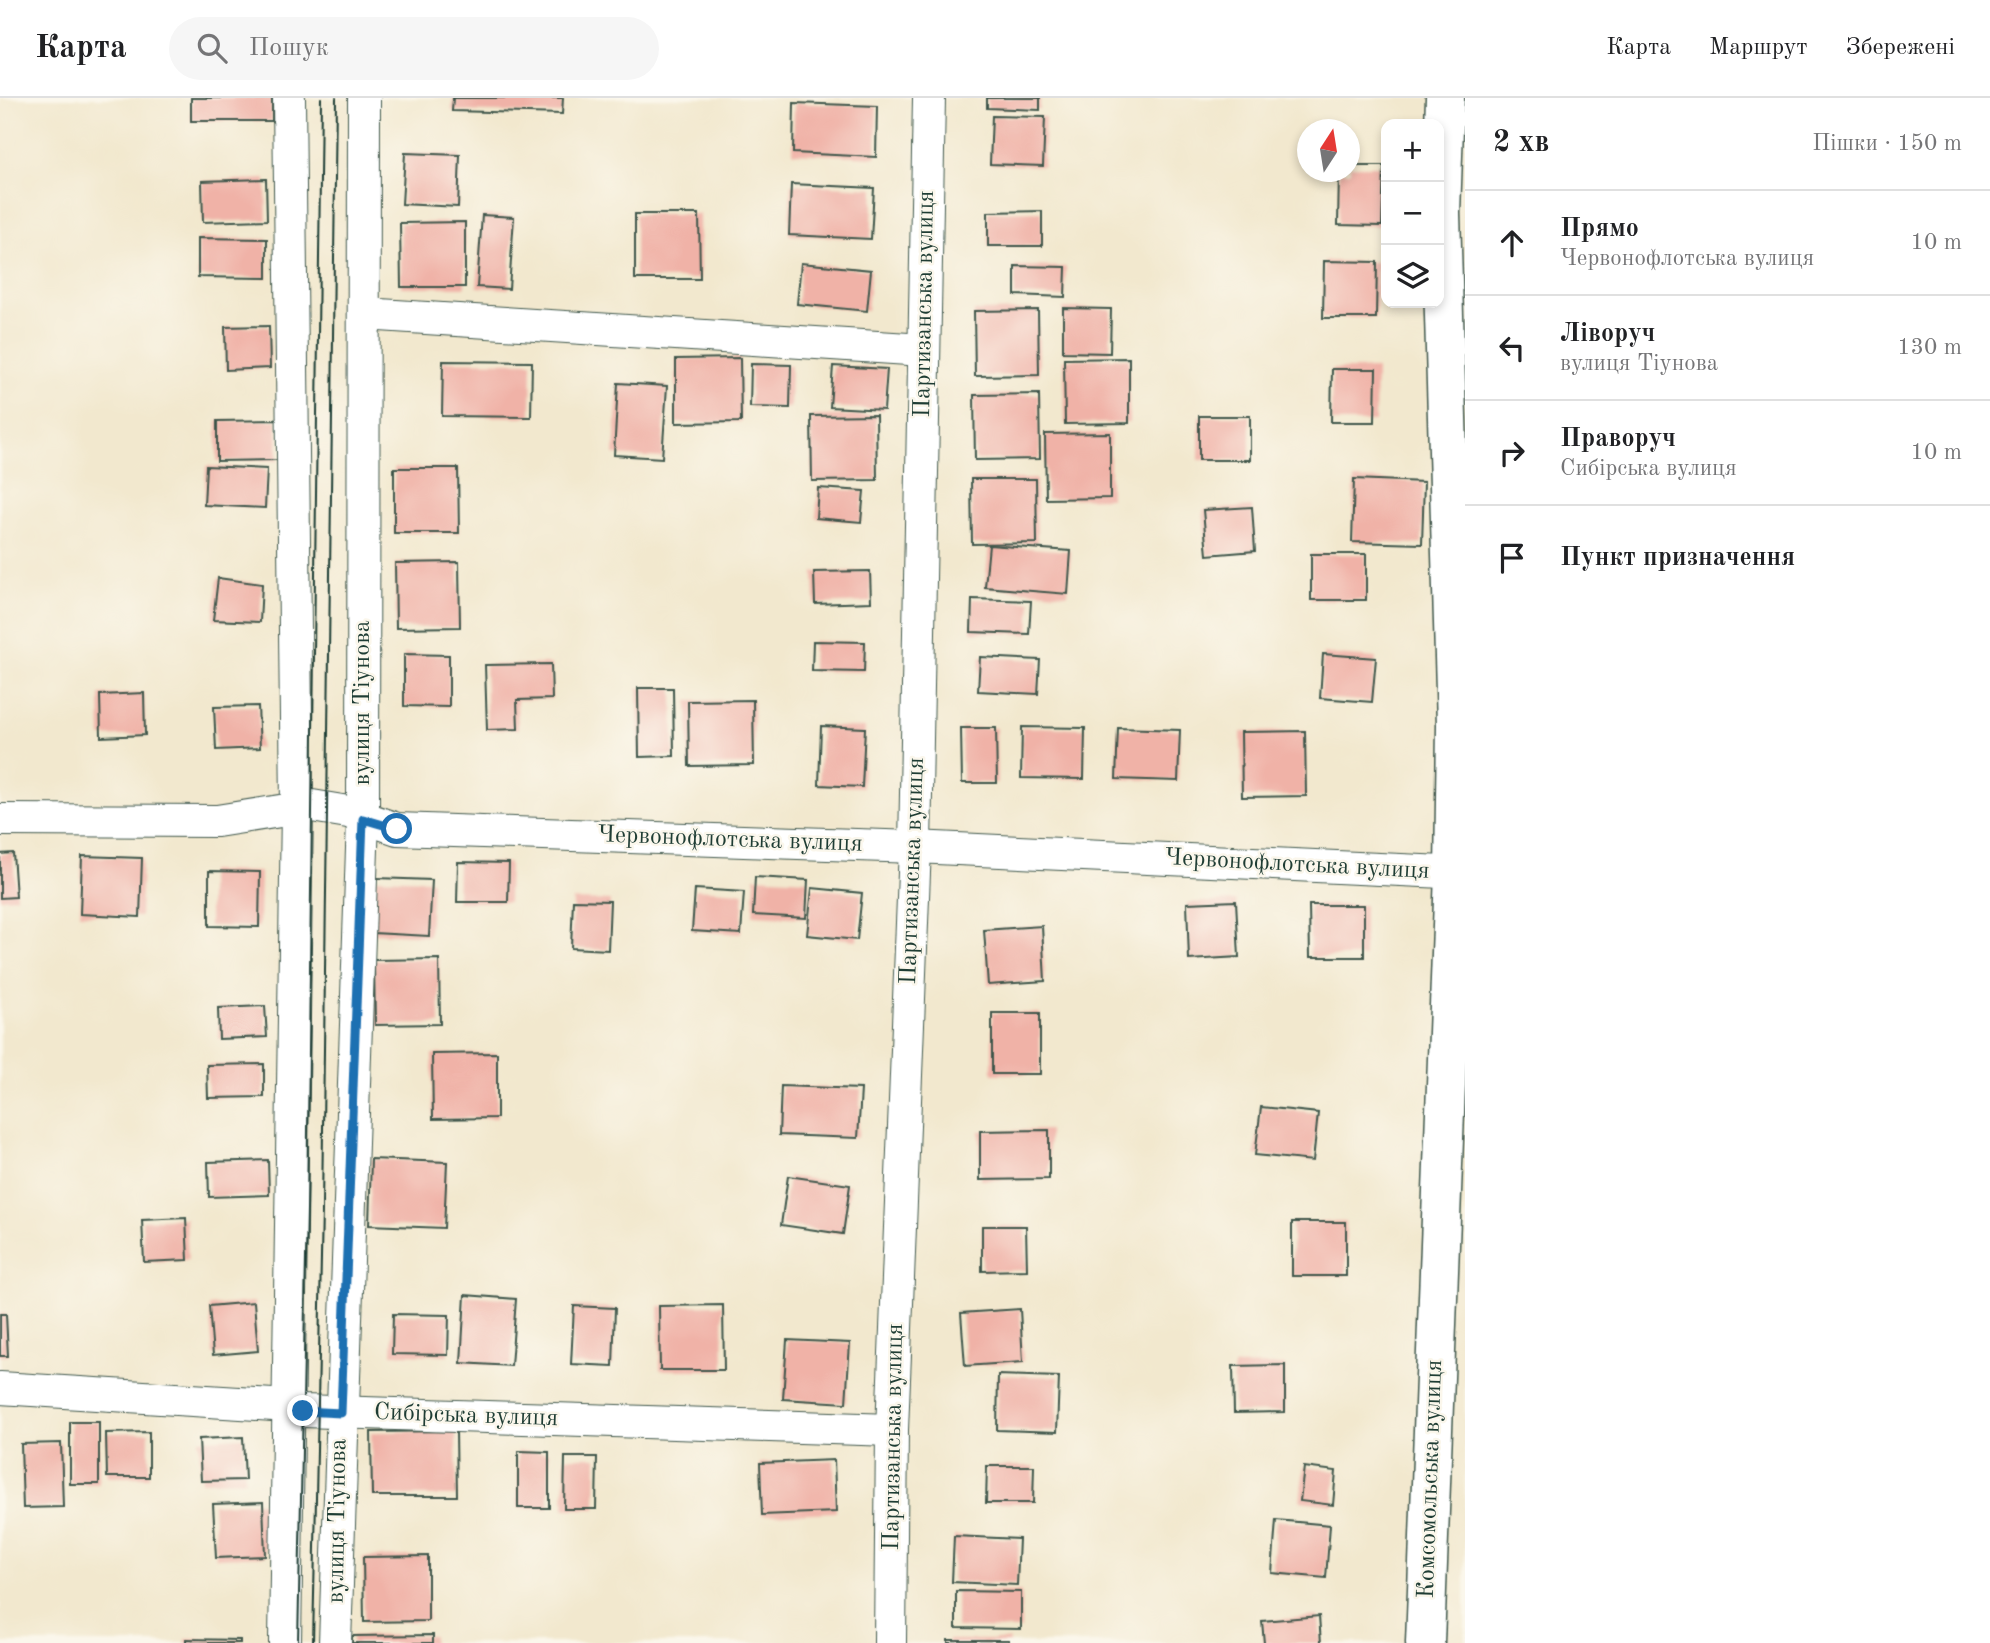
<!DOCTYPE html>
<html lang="uk">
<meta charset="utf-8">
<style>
body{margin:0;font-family:"Old Standard TT",serif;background:#f6f6f6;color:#202124}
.controls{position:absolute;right:21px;top:21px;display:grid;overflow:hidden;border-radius:14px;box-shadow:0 4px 10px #0003}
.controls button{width:63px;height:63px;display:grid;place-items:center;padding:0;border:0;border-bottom:2px solid #e0e0e0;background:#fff;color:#202124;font:35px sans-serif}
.compass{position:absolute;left:1297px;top:21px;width:63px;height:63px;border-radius:50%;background:#fff;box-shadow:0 4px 10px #0003;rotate:12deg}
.stop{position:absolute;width:21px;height:21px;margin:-16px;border:5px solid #1f6fb2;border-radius:50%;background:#fff}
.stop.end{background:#1f6fb2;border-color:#fff;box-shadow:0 2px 7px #0008}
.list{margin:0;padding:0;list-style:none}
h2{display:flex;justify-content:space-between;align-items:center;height:91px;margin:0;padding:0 28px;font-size:30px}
h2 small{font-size:23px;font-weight:400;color:#757577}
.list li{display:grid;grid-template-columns:46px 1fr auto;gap:21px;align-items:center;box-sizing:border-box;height:105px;padding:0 28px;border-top:2px solid #e0e0e0}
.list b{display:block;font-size:26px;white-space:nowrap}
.list p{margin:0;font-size:23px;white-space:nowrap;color:#757577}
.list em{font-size:23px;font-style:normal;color:#757577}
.icon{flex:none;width:38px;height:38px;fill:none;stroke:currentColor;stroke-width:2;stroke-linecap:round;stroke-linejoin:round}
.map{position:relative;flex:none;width:1465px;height:1545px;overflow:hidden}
header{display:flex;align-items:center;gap:42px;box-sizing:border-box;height:98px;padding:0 35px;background:#fff;border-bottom:2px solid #e0e0e0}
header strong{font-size:33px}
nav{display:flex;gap:38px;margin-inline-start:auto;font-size:24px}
.search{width:490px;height:63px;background:#f6f6f6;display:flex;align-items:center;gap:18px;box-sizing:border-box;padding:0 24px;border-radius:38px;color:#757577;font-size:26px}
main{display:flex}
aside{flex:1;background:#fff}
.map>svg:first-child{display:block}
</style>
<header>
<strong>Карта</strong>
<div class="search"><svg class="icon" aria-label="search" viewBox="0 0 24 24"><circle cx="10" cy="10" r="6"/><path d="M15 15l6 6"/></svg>Пошук</div>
<nav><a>Карта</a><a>Маршрут</a><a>Збережені</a></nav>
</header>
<main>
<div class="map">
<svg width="1465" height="1545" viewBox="0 0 1465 1545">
<rect width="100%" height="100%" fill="#fbf7ec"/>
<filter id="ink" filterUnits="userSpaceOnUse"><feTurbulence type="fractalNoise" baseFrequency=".0143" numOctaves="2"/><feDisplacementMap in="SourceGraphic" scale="14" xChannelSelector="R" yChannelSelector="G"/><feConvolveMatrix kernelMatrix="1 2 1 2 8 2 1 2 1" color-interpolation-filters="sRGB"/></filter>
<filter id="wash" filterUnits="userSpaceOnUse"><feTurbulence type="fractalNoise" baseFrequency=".00686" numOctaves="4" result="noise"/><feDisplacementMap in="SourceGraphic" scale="28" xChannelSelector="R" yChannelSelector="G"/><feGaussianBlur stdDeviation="1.57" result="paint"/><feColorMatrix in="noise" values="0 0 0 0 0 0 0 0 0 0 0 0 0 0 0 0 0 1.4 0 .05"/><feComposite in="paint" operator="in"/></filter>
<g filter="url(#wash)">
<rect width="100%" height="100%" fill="#f2e8ce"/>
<g id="blocks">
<g fill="#f0b2a7">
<rect x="191" y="0" width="81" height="23"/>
<path d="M453 0H563L562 16 452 13Z"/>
<path d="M987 0H1040V12L987 10Z"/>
<path d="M794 5 877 8 876 59 793 55Z"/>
<path d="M992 18 1045 19 1043 68 990 66Z"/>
<path d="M405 55 460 57 458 109 402 106Z"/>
<path d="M1350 68H1384L1382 128 1338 127 1339 74H1350Z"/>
<path d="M266 81 267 122 203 124 202 83Z"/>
<path d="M791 86 874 90 871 141 789 137Z"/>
<path d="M1042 113V148H988V114Z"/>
<path d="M635 116H699L700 181H635Z"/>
<path d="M482 117 514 119 509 191 477 189Z"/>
<path d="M465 124V189H401L400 125Z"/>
<path d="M198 140 267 141V180L198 179Z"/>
<path d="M1324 163 1377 164 1376 220H1323Z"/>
<path d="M801 165 871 172 867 213 797 206Z"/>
<path d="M1015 168 1066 169 1065 199 1015 197Z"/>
<path d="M1063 210 1111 211 1110 255 1063 254Z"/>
<path d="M1038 212 1039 277 975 278 974 213Z"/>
<path d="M269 228 270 270 226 272 225 229Z"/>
<path d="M740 260 741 324 676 325V261Z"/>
<path d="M1129 260V325L1065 326 1064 261Z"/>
<path d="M443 263 532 264 531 319 442 318Z"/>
<path d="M751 266 791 267 790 310 750 309Z"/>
<path d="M833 268 887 271 884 312 830 309Z"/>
<path d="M1332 271H1376L1375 324H1331Z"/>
<path d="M618 285 667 288 662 360 614 357Z"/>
<path d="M1039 296 1040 361 975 362 974 297Z"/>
<path d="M876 317 877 382 812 383 811 318Z"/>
<rect x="1199" y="318" width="51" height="44"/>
<path d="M277 322 278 362 217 363V323Z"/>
<path d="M1110 335V400L1046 401 1045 336Z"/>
<path d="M206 368 267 371 265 410 204 407Z"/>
<path d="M394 370H458L459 435H394Z"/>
<path d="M971 381H1036L1037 445 972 446Z"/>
<path d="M1354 381 1424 384 1422 446 1352 444Z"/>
<path d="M818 390 864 393 861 424 816 420Z"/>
<path d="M1252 409 1255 453 1207 457 1203 412Z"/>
<path d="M989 447 1071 453 1068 496 985 489Z"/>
<rect x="1311" y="456" width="55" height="46"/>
<path d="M459 464 460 529 396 530 395 465Z"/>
<path d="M870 473 871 504 815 506 814 474Z"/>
<path d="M218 480 262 486 260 524 213 522Z"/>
<path d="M972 501 1031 503 1029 536 971 534Z"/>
<path d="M813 543 865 544 864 574 812 573Z"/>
<path d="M404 556 449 557V609L404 608Z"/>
<path d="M1323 556 1376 560 1372 604 1320 600Z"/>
<path d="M980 559 1040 562 1038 596 978 593Z"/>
<path d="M551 566 552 601 517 602 518 631 487 632 485 567Z"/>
<path d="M638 590H673L674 658 639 659Z"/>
<path d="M144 595 145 637 101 639 100 597Z"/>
<path d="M753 602 754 667 689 668 688 603Z"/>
<path d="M258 608 260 650 216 652 214 609Z"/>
<path d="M821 628 865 630 862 689 819 687Z"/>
<path d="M1022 629 1085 630 1084 681 1021 680Z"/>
<path d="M961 630H996L997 685H962Z"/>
<path d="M1118 630 1180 632 1178 683 1116 681Z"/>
<path d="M1305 633 1306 698 1242 699 1241 634Z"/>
<path d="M13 755 16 799 0 800V756Z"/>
<path d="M82 758 142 760 140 819 80 816Z"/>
<path d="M458 764 509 765 508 804H457Z"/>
<path d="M209 773 260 774 259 829 209 828Z"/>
<path d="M755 779 808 782 806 820 753 817Z"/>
<path d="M376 780 432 782 429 838 373 835Z"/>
<path d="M812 790 862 795 857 842 807 837Z"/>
<path d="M695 791 744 794 741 836 692 833Z"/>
<path d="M573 802 610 803 608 852 571 850Z"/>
<path d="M1236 803 1239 859 1189 862 1187 805Z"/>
<path d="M1309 807H1364V859H1310Z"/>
<path d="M1042 828 1045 883 988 887 984 832Z"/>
<path d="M439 861 440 926 375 927 374 862Z"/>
<path d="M265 908 267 939 219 941 218 910Z"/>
<rect x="992" y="915" width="48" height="61"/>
<path d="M497 955V1020L433 1021 432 956Z"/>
<path d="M264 966V999L208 1000 207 967Z"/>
<path d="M781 988 861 991 858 1040 779 1037Z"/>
<path d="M1261 1009 1318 1015 1313 1063 1255 1057Z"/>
<path d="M1049 1032V1081L980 1082V1033Z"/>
<path d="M371 1061 447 1064 444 1130 369 1127Z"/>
<path d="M268 1062 269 1097 209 1099 208 1064Z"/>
<path d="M788 1078 850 1087 843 1136 781 1127Z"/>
<path d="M186 1120 188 1162 144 1164 142 1122Z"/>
<rect x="1292" y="1124" width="54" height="54"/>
<path d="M982 1128H1026L1027 1172 982 1173Z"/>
<path d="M465 1197 516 1201 511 1268 461 1265Z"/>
<path d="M254 1204 258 1253 213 1257 209 1208Z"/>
<path d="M723 1207 724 1272H660L659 1208Z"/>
<path d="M574 1208 615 1210 613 1268 571 1266Z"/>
<path d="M1020 1211 1023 1264 965 1268 961 1215Z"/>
<path d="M0 1216H6L8 1258H0Z"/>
<path d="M393 1216 449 1217 448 1257 392 1256Z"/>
<path d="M787 1242 850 1245 846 1305 783 1301Z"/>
<path d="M1285 1267V1314L1234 1315 1233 1268Z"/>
<path d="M998 1277 1059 1279 1057 1334 997 1332Z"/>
<rect x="70" y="1324" width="29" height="62"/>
<path d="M456 1333 457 1398H372L371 1334Z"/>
<path d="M149 1334V1379H107L106 1335Z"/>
<path d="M243 1339 245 1382 201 1383 199 1341Z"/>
<path d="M61 1345 63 1409 23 1410 21 1346Z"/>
<path d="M518 1353 549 1354V1410H518Z"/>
<path d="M565 1359H597L596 1411H564Z"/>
<path d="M834 1362 836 1414 762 1417 760 1365Z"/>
<path d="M987 1368H1034L1033 1405H986Z"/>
<path d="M1304 1369 1336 1373 1333 1407 1300 1403Z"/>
<path d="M263 1404 265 1458 216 1460 213 1406Z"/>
<path d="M1276 1422 1330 1427 1326 1480 1272 1475Z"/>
<path d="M954 1438 1019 1441 1017 1487 952 1484Z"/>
<path d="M428 1458V1523L364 1524 363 1459Z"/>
<path d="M956 1493 1021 1494V1531L956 1530Z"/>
<path d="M1319 1518 1321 1545H1264L1262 1523Z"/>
<path d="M433 1537V1545H352V1538Z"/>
<path d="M186 1541 240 1542V1545H186Z"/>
<rect x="948" y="1542" width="61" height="3"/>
</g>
</g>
</g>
<g filter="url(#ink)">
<use href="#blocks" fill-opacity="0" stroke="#3f574b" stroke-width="2"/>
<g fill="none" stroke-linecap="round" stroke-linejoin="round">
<g stroke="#3f574b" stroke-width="34">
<g id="minor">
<path d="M364 216 924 252"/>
<path d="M0 722 217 723 312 708 348 714 397 731 915 749 1465 775"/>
<path d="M0 1290 289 1308 303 1313 892 1332"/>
<path d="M285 1545 297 710 289 0"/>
<path d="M335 1545 363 721 364 0"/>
<path d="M890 1545 892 1332 915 749 929 0"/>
</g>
</g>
<g stroke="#3f574b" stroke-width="41">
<path id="tertiary" d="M1425 1545 1454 775 1456 627 1441 115 1445 0"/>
</g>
<use href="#minor" stroke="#fff" stroke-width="32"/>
<use href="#tertiary" stroke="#fff" stroke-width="38"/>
<g stroke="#1f3d34" stroke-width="2">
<path d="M298 1545 307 1111 321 0"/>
<path d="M313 1545 322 1111 336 0"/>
</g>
</g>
</g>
<g fill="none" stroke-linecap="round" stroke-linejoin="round" filter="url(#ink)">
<path stroke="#1f6fb2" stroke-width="9" d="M303 1313 341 1315 363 721 397 731"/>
</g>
<g text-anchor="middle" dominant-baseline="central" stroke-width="5" stroke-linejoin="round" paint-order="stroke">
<g font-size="24" fill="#1f3d34" stroke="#fbf7ec">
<text transform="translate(925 206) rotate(-89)">Партизанська вулиця</text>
<text transform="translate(363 605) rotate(-90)">вулиця Тіунова</text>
<text transform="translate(730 742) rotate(2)">Червонофлотська вулиця</text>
<text transform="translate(1297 767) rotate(3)">Червонофлотська вулиця</text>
<text transform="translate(913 773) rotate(-88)">Партизанська вулиця</text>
<text transform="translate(466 1318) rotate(2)">Сибірська вулиця</text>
<text transform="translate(894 1339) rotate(-89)">Партизанська вулиця</text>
<text transform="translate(1431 1381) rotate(-88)">Комсомольська вулиця</text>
<text transform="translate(338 1423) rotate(-89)">вулиця Тіунова</text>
</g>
</g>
</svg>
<div class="controls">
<button>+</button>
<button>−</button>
<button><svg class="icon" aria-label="layers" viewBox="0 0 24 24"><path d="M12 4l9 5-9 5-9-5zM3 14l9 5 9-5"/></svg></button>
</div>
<svg class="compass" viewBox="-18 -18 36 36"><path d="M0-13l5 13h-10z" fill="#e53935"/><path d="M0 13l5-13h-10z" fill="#757577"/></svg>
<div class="stop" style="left:397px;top:731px"></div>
<div class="stop end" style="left:303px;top:1313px"></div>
</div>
<aside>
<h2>2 хв<small>Пішки · 150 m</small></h2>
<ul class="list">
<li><svg class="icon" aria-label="ahead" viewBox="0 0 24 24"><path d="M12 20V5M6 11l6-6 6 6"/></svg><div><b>Прямо</b><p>Червонофлотська вулиця</p></div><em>10 m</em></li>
<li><svg class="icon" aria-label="left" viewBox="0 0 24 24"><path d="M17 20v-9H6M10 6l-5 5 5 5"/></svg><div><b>Ліворуч</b><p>вулиця Тіунова</p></div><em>130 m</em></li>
<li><svg class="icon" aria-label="right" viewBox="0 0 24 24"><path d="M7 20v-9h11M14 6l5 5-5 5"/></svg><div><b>Праворуч</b><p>Сибірська вулиця</p></div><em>10 m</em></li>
<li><svg class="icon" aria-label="arrive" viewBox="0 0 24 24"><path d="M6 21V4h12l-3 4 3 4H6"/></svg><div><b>Пункт призначення</b></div></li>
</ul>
</aside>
</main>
